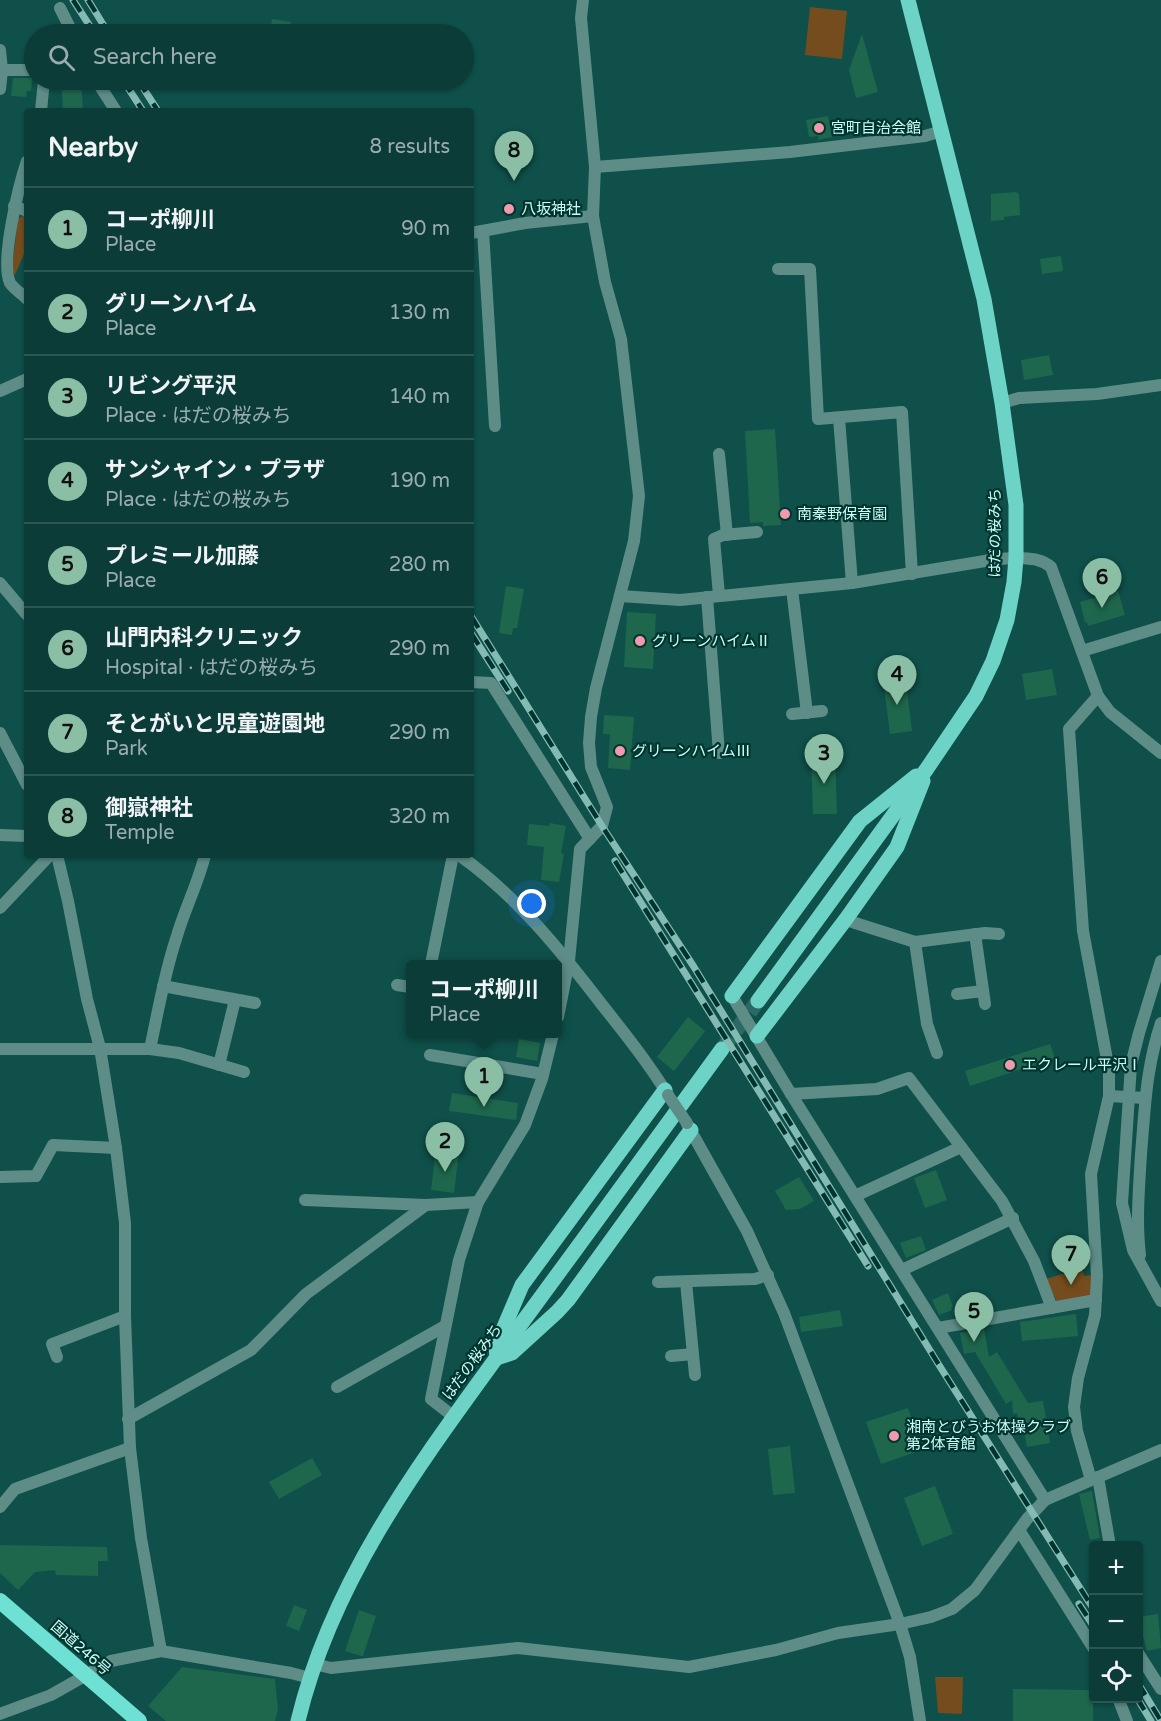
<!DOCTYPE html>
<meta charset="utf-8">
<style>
body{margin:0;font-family:"Varela Round","Noto Sans JP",sans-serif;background:#144340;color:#f1f3f6}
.controls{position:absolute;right:18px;bottom:18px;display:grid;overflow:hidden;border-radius:6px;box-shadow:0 2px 4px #0004}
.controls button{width:54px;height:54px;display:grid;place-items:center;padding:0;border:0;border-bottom:2px solid #2b5653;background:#0b3c38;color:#f1f3f6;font:30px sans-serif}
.you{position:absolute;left:532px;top:904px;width:21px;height:21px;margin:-15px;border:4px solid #fff;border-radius:50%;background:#1a73e8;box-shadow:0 0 0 9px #1a73e833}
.badge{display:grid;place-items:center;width:39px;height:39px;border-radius:50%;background:#8abfa5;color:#111;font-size:20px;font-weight:700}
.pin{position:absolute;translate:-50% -50px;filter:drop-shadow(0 2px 3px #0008)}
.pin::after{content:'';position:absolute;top:32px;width:21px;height:18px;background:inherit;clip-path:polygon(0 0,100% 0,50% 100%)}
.popup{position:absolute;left:406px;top:960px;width:156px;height:78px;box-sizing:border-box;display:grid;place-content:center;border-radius:6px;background:#0b3c38;filter:drop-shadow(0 2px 4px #0005);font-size:20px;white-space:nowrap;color:#9aadae}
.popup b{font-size:22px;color:#f1f3f6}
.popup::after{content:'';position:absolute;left:50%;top:100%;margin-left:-12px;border:12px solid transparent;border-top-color:#0b3c38}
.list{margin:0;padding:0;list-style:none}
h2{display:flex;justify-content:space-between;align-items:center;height:78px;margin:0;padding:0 24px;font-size:26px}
h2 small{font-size:20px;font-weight:400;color:#9aadae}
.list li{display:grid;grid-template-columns:39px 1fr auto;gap:18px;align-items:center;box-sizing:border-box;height:84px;padding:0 24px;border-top:2px solid #2b5653}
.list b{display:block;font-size:22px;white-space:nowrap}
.list p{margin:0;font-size:20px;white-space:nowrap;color:#9aadae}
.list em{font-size:20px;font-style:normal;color:#9aadae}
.icon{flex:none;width:33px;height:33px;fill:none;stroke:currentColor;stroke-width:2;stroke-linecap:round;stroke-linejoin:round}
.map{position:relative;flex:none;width:1161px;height:1721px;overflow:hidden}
.search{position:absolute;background:#0b3c38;box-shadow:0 2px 4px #0004;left:24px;top:24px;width:450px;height:66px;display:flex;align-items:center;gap:15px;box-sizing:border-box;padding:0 21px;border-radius:33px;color:#9aadae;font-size:22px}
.panel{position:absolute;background:#0b3c38;box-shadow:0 2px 4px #0004;left:24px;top:108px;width:450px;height:750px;border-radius:6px}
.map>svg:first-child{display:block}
</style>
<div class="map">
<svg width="1161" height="1721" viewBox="0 0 1161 1721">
<rect width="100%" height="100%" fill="#0f504a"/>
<g fill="#754c1d">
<path d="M810 7 847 11 842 59 805 55Z"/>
<path d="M24 215 27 216V247L15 275 12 269 18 219Z"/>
<path d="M1082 1268 1084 1276 1093 1275V1292L1086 1299 1057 1302 1046 1279Z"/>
<path d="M935 1677H963L962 1714 938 1713Z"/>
</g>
<g fill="#1e674d">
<path d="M272 19 291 22 289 34H270Z"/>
<path d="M862 34 878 92 856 98 849 70Z"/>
<path d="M13 78H32L31 91H27L26 97 11 96Z"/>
<path d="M61 80H81L83 111H63Z"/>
<path d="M828 116 832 137 818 140V136L809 137 806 120Z"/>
<path d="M1016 192 1019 194 1020 215 1004 217V220L991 221V194Z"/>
<path d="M1061 256 1063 271 1042 274 1040 259Z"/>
<path d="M1049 355 1053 375 1024 380 1021 360Z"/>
<path d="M775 429 781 525 763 526V522L750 523 745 431Z"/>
<path d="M506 586 524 589 517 628H513L512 635 499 633Z"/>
<path d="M1118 591 1125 615 1088 626 1087 622 1085 623 1080 602Z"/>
<path d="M627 612 656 614 653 669 624 667Z"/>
<path d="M1052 669 1057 695 1026 700 1022 674Z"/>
<path d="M905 675 912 731 890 734 883 678Z"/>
<path d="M604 715 634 717 630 770 608 768 610 734H603Z"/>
<path d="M835 754 837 814H813L811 755Z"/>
<path d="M550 823 566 826 561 853 564 854 559 882 541 880 544 847 527 845 529 824 549 826Z"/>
<path d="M688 1017 705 1031 674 1071 657 1057Z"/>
<path d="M519 1039 540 1043 537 1061 516 1057Z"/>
<path d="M1050 1044 1055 1058 970 1086 965 1071Z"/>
<path d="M452 1093 518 1103 516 1120 449 1111Z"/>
<path d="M436 1149 459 1152 454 1193 431 1190Z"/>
<path d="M936 1170 947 1200 925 1208 914 1178Z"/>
<path d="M799 1177 814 1201 800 1209 786 1210 775 1191Z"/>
<path d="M921 1236 926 1250 906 1258 900 1243Z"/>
<path d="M948 1293 953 1307 951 1308 952 1310 939 1315 932 1300Z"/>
<path d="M840 1310 843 1326 801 1332 799 1317Z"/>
<path d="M1076 1314 1078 1336 1022 1341 1020 1322Z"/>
<path d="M984 1329 989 1357 997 1352 1028 1403 1043 1401 1050 1443 1027 1447 1021 1417H1018L1017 1413 1013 1414 1012 1400 1006 1404 975 1352 964 1354 960 1333Z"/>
<path d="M908 1408 922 1450 881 1464 866 1422Z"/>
<path d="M790 1446 795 1493 773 1495 768 1449Z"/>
<path d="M312 1458 322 1475 279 1499 269 1482Z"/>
<path d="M935 1486 953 1534 922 1546 904 1498Z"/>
<path d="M1092 1491 1100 1538 1090 1540 1079 1494Z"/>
<path d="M0 1545 107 1547 108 1561H98V1576L56 1575 55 1570 35 1572 18 1590 0 1573Z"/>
<path d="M294 1605 307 1610 299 1631 286 1626Z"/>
<path d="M359 1610 376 1616 363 1656H361L345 1651Z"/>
<path d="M1158 1614 1161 1648 1147 1651 1142 1633 1138 1634V1617Z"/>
<path d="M182 1667 275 1679 278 1709 275 1721H166L148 1706Z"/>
<path d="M1013 1689 1090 1690 1093 1698V1721H1013Z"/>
</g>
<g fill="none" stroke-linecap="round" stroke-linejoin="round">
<path stroke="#2b6a64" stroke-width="15" stroke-dasharray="15 8" stroke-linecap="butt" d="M722 1049 758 1001"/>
<g stroke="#5e8d87" stroke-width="12">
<path d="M60 8 73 34"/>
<path d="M0 50 2 70"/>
<path d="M96 80 116 111"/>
<path d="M0 89 2 70H34"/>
<path d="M41 111 44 80"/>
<path d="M27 161C19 185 0 261 10 283 14 289 22 294 27 299"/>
<path d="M595 167 790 152 925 136 942 131"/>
<path d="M14 206 27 211"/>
<path d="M483 231 495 426"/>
<path d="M471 233 525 223 593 216"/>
<path d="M778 269H810L818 419 902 412 912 574"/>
<path d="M0 391 27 379"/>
<path d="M1002 403 1019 398 1097 394 1161 385"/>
<path d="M839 418 852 583"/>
<path d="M719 454 727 535"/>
<path d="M792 589 807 713"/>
<path d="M719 595 714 539 723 535 757 532"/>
<path d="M620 596 680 600 852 583 997 559 1016 558"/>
<path d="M707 597 719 753"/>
<path d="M1082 651 1161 627"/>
<path d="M471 682 491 683 590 839"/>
<path d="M792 714 822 711"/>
<path d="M0 733 27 785"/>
<path d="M0 835 27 836"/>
<path d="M57 855 68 901 87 999 100 1048 116 1148 125 1223V1316L130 1448 141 1538 161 1651"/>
<path d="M0 908 50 855"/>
<path d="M846 919 852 922 915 942 985 933 999 934"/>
<path d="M975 934 985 1004"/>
<path d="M915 942 927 1024 937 1053"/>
<path d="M431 964 453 855"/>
<path d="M397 985 410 987"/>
<path d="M163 986 255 1003"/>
<path d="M957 994 983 991"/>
<path d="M732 996 791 1094 1045 1500"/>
<path d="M558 1017 569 961 580 849 602 826 607 807 591 767 589 743 591 717 596 688 634 541 639 496 621 339 605 282 593 216 595 167 581 18 583 0"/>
<path d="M0 1049H150L179 1053 244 1072"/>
<path d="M150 1049C158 1012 164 975 176 939 184 910 198 884 205 855"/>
<path d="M430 1055 543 1074"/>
<path d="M219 1065 235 1000"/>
<path d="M791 1094 877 1089 909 1078 1002 1201 1034 1261 1052 1308"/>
<path d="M1109 1096 1145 1098"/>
<path d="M0 1177 36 1176 53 1145 116 1148"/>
<path d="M855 1196 961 1147"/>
<path d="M305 1200 426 1205 478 1202"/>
<path d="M902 1270 1013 1218"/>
<path d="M658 1282 755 1279 768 1275"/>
<path d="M686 1282 695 1375"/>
<path d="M938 1328 1096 1300"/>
<path d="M671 1356 693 1354"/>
<path d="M57 1357 52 1344 125 1316"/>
<path d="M337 1387 445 1326"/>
<path d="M454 1417 431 1399 459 1260 478 1202 525 1125 542 1079 553 1034"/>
<path d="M128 1419 251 1350 306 1294 426 1205"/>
<path d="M1098 1477 1110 1546"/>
<path d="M1091 1480 1077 1431 1074 1407 1078 1378 1095 1315 1097 1276 1091 1174 1109 1096V1070L1083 931 1069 729 1098 696"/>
<path d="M0 1507 15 1489 130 1448"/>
<path d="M1019 1530 1094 1649"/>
<path d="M1138 1653 1161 1689"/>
<path d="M314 1664 331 1668 518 1648 689 1667 776 1650 838 1633 900 1624 931 1617 952 1609 975 1590 1027 1519 1045 1500 1161 1450"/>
<path d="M1118 1698 1127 1721"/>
<path d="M0 1714 51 1695 111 1661 161 1651 291 1673 310 1678"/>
</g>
<g stroke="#5e8d87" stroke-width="12">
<path d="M1016 558C1030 559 1041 558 1051 567L1098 696 1110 712 1161 753"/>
<path d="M0 583 27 615"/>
<path d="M459 855C517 896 560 950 603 1006 626 1035 649 1064 668 1095"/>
<path d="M1161 961 1139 1033 1131 1065 1122 1203 1133 1250 1161 1301"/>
<path d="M687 1124 747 1231 784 1313 900 1624 910 1657 920 1721"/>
<path d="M1140 1255C1136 1222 1139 1188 1141 1154 1145 1107 1146 1068 1161 1023"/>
</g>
<g stroke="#6dd3c7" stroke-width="15">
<path d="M732 996 860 821 916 776"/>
<path d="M758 1001 926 770 976 696 993 661 1007 620 1014 582 1016 558V505L1002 403 984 299 908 0"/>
<path d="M757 1036 846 919 897 847 923 781"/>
<path d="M665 1090 522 1285 496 1346 497 1358 512 1353 557 1312 568 1300 691 1130"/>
<path d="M298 1721C333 1575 426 1455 513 1335 583 1240 652 1145 722 1049"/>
</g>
<path stroke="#6ee1d4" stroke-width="16" d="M0 1601 139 1721"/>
<g stroke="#83bbb4" stroke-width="7">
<g id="rail">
<path d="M73 0 95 34"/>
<path d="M88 0 109 34"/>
<path d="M123 80 143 111"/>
<path d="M138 80 158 111"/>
<path d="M471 616 602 826 694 967 939 1365 1094 1610"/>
<path d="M471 633 508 691"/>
<path d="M615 861 868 1266"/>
<path d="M1079 1604 1094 1627"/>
<path d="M1138 1683 1161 1721"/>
<path d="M1137 1698 1151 1721"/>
</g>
</g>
<use href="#rail" stroke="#00342f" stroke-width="4.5" stroke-dasharray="14" stroke-linecap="butt"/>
<path stroke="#5e8d87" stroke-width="12" d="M668 1095 687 1123"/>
</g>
<g fill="#f29aad" stroke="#00342f" stroke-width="2">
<circle cx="819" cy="128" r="6"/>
<circle cx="509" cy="209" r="6"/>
<circle cx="785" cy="514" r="6"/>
<circle cx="640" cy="641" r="6"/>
<circle cx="620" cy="751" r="6"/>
<circle cx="1010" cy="1065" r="6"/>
<circle cx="894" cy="1436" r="6"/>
</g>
<g text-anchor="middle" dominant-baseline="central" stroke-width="4.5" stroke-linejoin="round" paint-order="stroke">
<g font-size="15" fill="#cafdf6" stroke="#00342f" text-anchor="start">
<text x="831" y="128">宮町自治会館</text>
<text x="521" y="209">八坂神社</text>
<text x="797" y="514">南秦野保育園</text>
<text x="652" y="641">グリーンハイムⅡ</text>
<text x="632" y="751">グリーンハイムⅢ</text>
<text x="1022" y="1065">エクレール平沢Ⅰ</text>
<text x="906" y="1427">湘南とびうお体操クラブ<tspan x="906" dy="17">第2体育館</tspan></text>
</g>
<g font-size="15" fill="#cafdf6" stroke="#00342f">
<text transform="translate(995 533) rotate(-90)">はだの桜みち</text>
<text transform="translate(472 1362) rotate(-54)">はだの桜みち</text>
<text transform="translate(81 1648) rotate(41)">国道246号</text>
</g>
</g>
</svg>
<div class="controls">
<button>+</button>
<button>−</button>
<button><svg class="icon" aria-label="locate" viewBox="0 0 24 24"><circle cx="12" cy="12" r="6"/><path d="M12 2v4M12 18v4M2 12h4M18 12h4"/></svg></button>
</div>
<div class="you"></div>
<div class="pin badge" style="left:484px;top:1107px">1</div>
<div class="popup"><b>コーポ柳川</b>Place</div>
<div class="pin badge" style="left:445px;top:1172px">2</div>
<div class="pin badge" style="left:824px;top:784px">3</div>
<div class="pin badge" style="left:897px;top:705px">4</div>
<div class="pin badge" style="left:974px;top:1342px">5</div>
<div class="pin badge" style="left:1102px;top:608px">6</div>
<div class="pin badge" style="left:1071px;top:1285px">7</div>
<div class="pin badge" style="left:514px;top:181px">8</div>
<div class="search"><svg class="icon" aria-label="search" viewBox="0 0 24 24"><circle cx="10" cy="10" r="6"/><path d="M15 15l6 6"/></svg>Search here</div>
<section class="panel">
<h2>Nearby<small>8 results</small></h2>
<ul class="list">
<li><span class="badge">1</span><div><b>コーポ柳川</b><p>Place</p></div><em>90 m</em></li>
<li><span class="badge">2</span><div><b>グリーンハイム</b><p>Place</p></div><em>130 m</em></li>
<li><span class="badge">3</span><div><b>リビング平沢</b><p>Place · はだの桜みち</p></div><em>140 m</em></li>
<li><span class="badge">4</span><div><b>サンシャイン・プラザ</b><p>Place · はだの桜みち</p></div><em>190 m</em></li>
<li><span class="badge">5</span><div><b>プレミール加藤</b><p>Place</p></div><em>280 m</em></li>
<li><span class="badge">6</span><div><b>山門内科クリニック</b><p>Hospital · はだの桜みち</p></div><em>290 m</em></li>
<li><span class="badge">7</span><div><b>そとがいと児童遊園地</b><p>Park</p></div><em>290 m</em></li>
<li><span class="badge">8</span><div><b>御嶽神社</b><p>Temple</p></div><em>320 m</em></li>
</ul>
</section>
</div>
